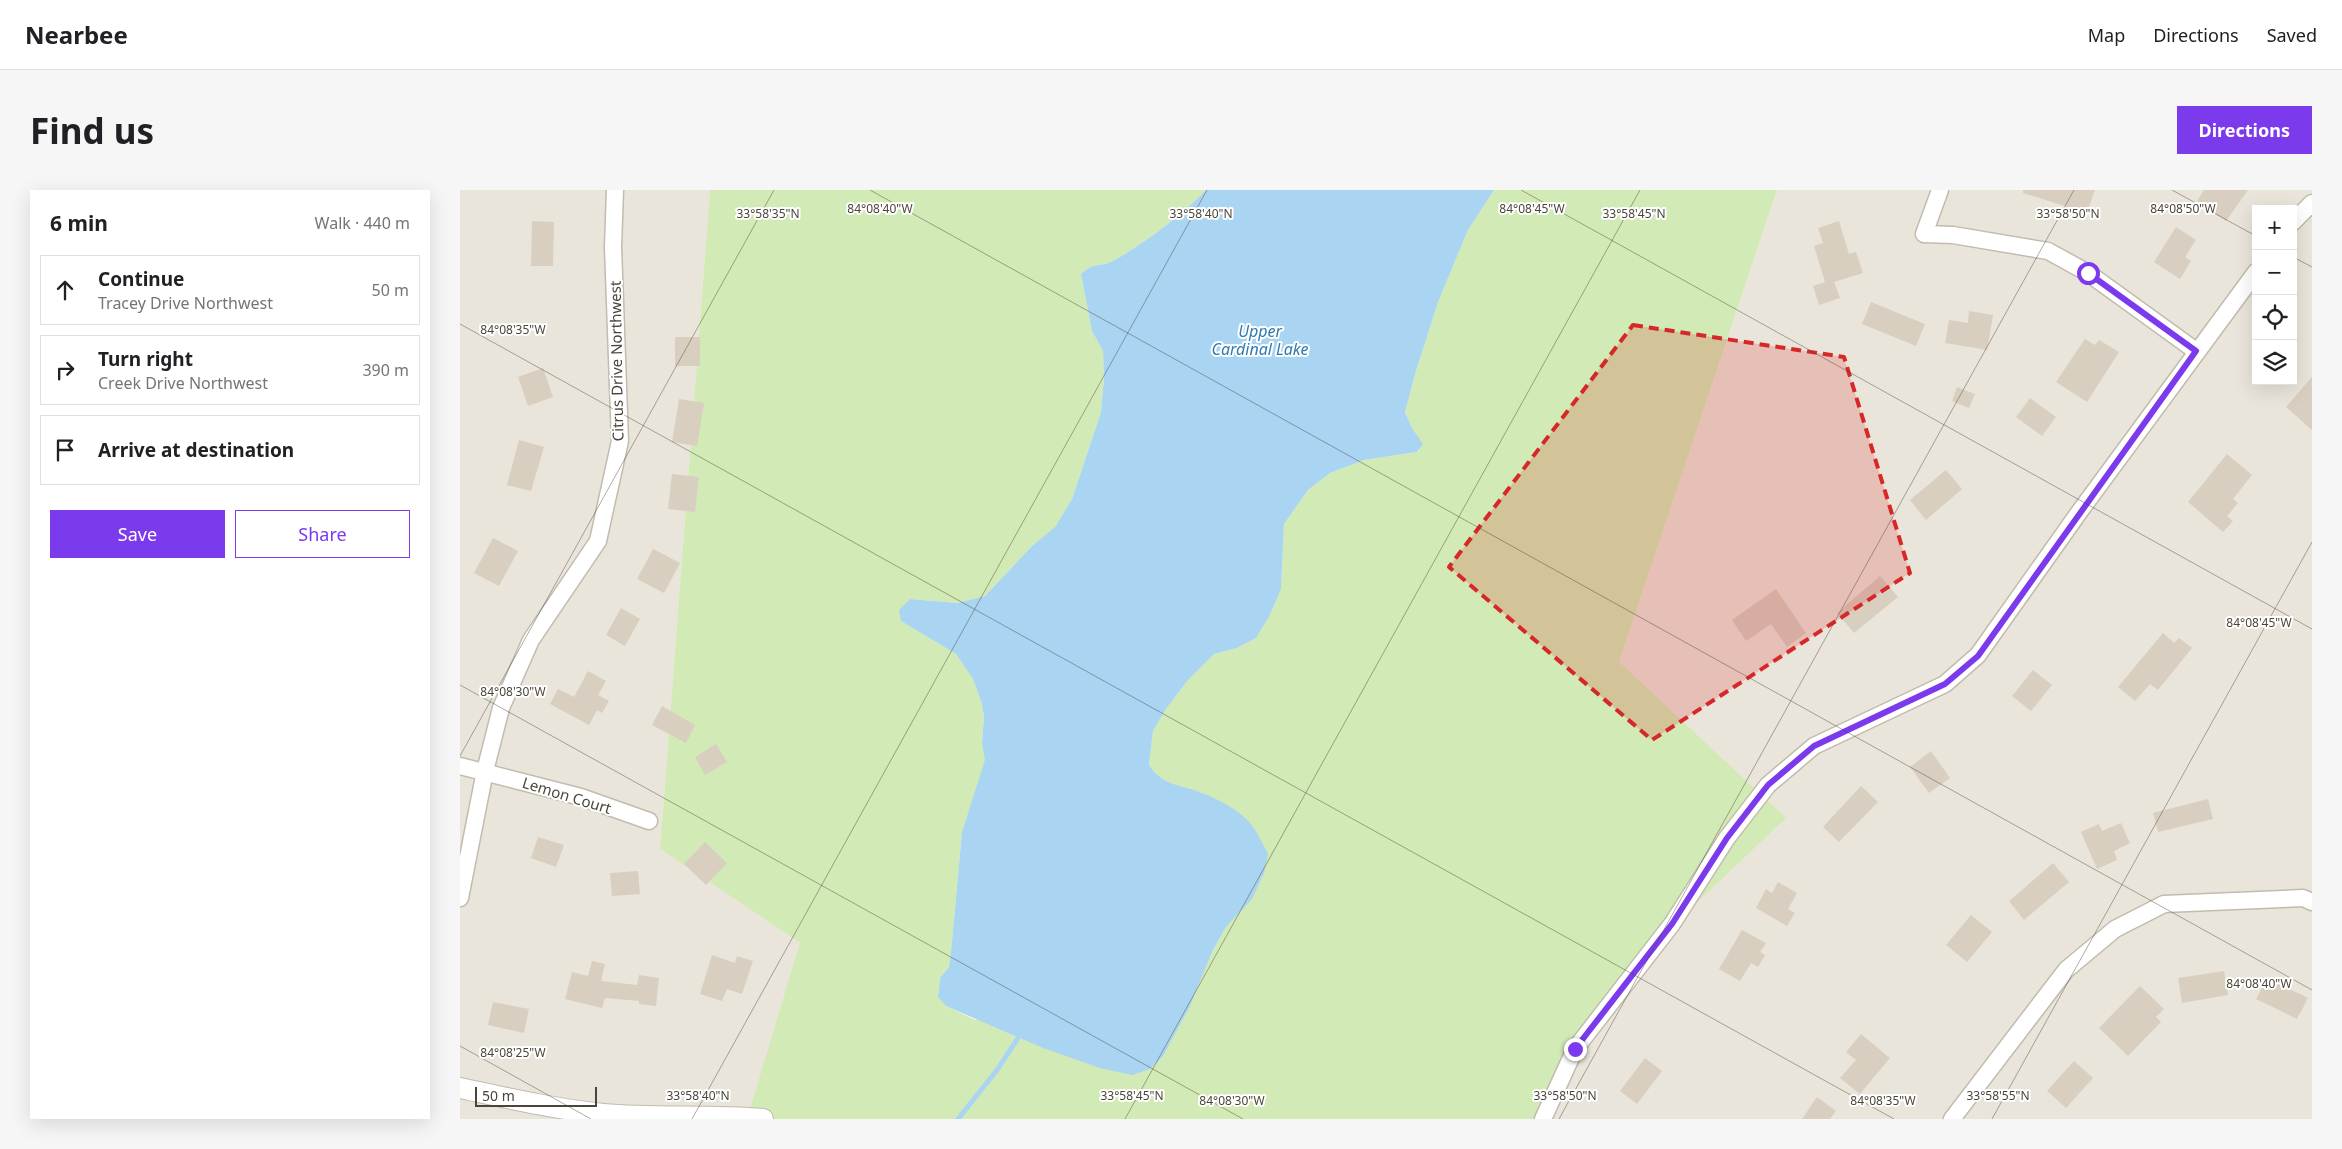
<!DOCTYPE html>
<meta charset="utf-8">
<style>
body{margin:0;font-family:"Noto Sans",sans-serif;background:#f6f6f6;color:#202124}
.controls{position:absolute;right:15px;top:15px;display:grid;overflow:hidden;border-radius:0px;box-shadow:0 5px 20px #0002}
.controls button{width:45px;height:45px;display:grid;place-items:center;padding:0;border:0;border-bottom:1px solid #e0e0e0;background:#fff;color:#202124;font:25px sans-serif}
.scale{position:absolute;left:15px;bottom:12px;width:122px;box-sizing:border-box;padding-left:5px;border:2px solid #4b4439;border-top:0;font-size:14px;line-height:18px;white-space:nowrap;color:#4b4439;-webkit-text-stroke:4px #fff;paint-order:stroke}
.stop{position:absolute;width:15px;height:15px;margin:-11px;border:4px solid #7c3aed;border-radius:50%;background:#fff}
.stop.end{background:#7c3aed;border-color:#fff;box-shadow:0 1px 5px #0008}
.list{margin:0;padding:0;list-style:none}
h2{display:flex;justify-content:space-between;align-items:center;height:65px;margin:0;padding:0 20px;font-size:21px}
h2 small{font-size:16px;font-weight:400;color:#757577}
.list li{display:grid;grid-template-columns:32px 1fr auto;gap:15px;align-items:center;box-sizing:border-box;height:70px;margin:0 10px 10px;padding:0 10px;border:1px solid #e0e0e0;border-radius:0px}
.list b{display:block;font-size:19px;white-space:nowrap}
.list p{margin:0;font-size:16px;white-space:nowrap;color:#757577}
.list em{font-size:16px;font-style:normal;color:#757577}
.actions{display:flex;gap:10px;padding:15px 20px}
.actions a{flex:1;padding:11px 0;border:1px solid #7c3aed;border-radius:0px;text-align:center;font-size:18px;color:#7c3aed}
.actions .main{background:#7c3aed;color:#fff}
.icon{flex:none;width:28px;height:28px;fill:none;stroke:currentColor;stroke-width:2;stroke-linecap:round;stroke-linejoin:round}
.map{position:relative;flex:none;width:1852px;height:929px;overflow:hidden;border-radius:0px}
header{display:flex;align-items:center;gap:30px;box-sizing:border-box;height:70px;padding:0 25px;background:#fff;border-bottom:1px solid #e0e0e0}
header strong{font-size:24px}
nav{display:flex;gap:28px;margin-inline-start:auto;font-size:18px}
.intro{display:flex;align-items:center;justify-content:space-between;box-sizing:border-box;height:120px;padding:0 30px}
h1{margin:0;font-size:35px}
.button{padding:12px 22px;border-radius:0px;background:#7c3aed;color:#fff;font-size:18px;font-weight:700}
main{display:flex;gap:30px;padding:0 30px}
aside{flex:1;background:#fff;border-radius:0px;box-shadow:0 5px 20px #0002}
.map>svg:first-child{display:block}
</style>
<header>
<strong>Nearbee</strong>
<nav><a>Map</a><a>Directions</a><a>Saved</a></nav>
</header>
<div class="intro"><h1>Find us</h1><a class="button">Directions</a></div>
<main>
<aside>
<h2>6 min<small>Walk · 440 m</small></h2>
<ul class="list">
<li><svg class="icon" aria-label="ahead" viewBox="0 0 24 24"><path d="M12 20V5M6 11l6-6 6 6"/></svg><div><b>Continue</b><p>Tracey Drive Northwest</p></div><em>50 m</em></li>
<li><svg class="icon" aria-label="right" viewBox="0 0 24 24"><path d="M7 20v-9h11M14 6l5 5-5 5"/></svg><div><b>Turn right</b><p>Creek Drive Northwest</p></div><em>390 m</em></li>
<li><svg class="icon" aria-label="arrive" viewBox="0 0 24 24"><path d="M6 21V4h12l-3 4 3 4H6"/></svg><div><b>Arrive at destination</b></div></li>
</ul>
<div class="actions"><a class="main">Save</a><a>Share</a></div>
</aside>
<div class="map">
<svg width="1852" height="929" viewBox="0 0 1852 929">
<rect width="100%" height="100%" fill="#f6f3ec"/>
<g fill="#eae5da" fill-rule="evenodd">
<path d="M0 0H250L200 659 340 753 294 929H0Z"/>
<path d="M1317 0H1852V929H1087L1090 920 1192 755 1159 472ZM1796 19H1833V191H1796Z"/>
</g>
<path fill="#d2eab5" d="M250 0H746C720 27 687 51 655 70 641 78 635 71 621 84L632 141 643 161 644 188 641 222 612 309 595 337 573 355 525 406 497 413 450 409 441 431 496 464 513 489 521 511 524 526 522 553 526 570 502 642 491 762 489 777 480 788 478 807 486 816 515 830 752 762 766 737 792 708 743 603C722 598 701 594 689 575L693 541 706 519 728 490 754 464 777 458 796 448 809 427 821 399 824 334 848 300 870 283 904 270 958 262 962 254 952 238 945 222 956 181 978 112 1008 40 1034 0H1317L1159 472 1326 628 1192 755 1090 920 1087 929H287L340 753 200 659Z"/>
<path fill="#a9d4f2" d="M746 0H1034L1008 40 978 112 956 181 945 222 952 238 963 254 957 262 904 270 870 283 848 300 824 334 821 399 809 427 796 448 777 458 754 464 728 490 706 519 693 541 689 575C703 597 724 595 745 604 761 611 783 622 793 637 799 645 803 655 808 664L804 683 792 709 766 737 752 762 729 818 703 866 690 879 672 885 640 878 583 858 486 816 478 807 480 788 489 777 491 762 502 642 525 570 522 553 524 526 521 511 513 489 496 464 441 431 439 420 450 409 497 413 525 406 573 355 595 337 612 309 641 222 644 188 643 161 632 141 621 84C635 71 641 78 655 70 687 51 720 27 746 0Z"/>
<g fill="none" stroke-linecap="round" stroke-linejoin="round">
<path stroke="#a9d4f2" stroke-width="5" d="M498 929 537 880 558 848"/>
</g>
<g fill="#d8cfc1">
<path d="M1563 0H1635L1627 23 1563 3Z"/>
<path d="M1744 0H1788L1766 31 1737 11Z"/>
<path d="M72 31 94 32 93 76H71Z"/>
<path d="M1379 31 1389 64 1396 62 1403 83 1374 92 1380 108 1359 115 1353 96 1365 92 1354 56 1363 53 1358 38Z"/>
<path d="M1716 37 1736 50 1725 67 1731 71 1720 89 1694 72Z"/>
<path d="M1411 112 1465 134 1456 156 1402 134Z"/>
<path d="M1509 121 1533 125 1527 160 1485 153 1489 130 1508 133Z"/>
<rect x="215" y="147" width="25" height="29"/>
<path d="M1625 149 1635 155 1639 150 1659 162 1627 212 1596 192Z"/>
<path d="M83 178 93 207 68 216 58 187Z"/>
<path d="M1852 187V240L1826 217Z"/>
<path d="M1497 197 1515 204 1509 218 1492 211Z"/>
<path d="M1570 208 1596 227 1582 246 1556 227Z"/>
<path d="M219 209 244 213 237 256 212 252Z"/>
<path d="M59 250 84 257 71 301 47 295Z"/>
<path d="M1767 264 1792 285 1773 309 1778 313 1767 326 1773 331 1763 342 1728 312Z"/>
<path d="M1486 280 1502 299 1466 330 1450 310Z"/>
<path d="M212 284 239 287 235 322 208 319Z"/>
<path d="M33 348 58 361 39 396 14 383Z"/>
<path d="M193 359 220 373 204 403 177 389Z"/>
<path d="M1420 386 1438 407 1394 443 1377 423Z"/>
<path d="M1316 399 1346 443 1327 457 1311 434 1286 451 1272 430Z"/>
<path d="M161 418 180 429 165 456 146 445Z"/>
<path d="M1703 443 1714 453 1719 448 1732 458 1698 500 1690 494 1675 511 1658 497Z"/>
<path d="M1573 480 1592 495 1571 521 1552 506Z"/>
<path d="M128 481 146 491 138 505 149 511 142 523 137 520 129 535 90 514 98 499 114 507Z"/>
<path d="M202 516 235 535 226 553 192 535Z"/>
<path d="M256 554 267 572 245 585 235 567Z"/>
<path d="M1471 561 1490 588 1469 603 1450 577Z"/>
<path d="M1401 596 1418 612 1379 652 1363 637Z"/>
<path d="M1748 609 1753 629 1698 642 1693 623Z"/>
<path d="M1661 633 1670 653 1654 661 1657 670 1637 679 1621 642 1639 634 1642 641Z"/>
<path d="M78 647 104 655 96 677 71 668Z"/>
<path d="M245 652 267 673 246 695 224 674Z"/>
<path d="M1593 673 1609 692 1564 730 1549 711Z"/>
<path d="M178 681 180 704 152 706 150 683Z"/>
<path d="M1318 692 1337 703 1328 719 1335 723 1327 736 1296 718 1306 699 1312 703Z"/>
<path d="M1511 725 1532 742 1507 772 1486 755Z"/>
<path d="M1282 740 1306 753 1300 762 1305 765 1298 777 1291 773 1280 791 1259 779Z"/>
<path d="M252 765 275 773 277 766 293 771 282 804 267 799 262 811 240 804Z"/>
<path d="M132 771 145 774 141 791 177 795 179 785 199 788 196 816 179 814V811L145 808 142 818 105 809 112 782 128 786Z"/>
<path d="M1764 781 1768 805 1722 813 1718 788Z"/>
<path d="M1807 788 1848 808 1837 829 1796 809Z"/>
<path d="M1680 796 1704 819 1696 827 1701 832 1668 866 1639 838Z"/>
<path d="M33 812 69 819 64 843 28 835Z"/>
<path d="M1401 844 1430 868 1400 904 1380 888 1396 870 1386 862Z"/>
<path d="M1185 868 1202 881 1177 914 1160 901Z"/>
<path d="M1614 871 1633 888 1606 918 1587 901Z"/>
<path d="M1357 907 1376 921 1370 929H1342Z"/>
</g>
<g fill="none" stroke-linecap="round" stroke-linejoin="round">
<g stroke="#c2bbae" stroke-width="19">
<g id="minor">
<path d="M1480 0 1464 44 1493 45 1588 61 1628 83 1736 161"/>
<path d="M1833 32 1852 13"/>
<path d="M0 576 121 607 189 631"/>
<path d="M0 708 25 581 41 518 71 450 138 351 160 251 153 57 155 0"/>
<path d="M1083 929 1115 859 1212 734 1267 648 1308 595 1354 556 1485 494 1518 465 1620 321 1796 82"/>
<path d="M1492 929 1606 780 1655 739 1704 714 1843 708 1852 712"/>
</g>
</g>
<g stroke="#c2bbae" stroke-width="22">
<path id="tertiary" d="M0 898C47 908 95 919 143 924 196 929 249 924 303 929"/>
</g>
<use href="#minor" stroke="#fff" stroke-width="16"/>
<use href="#tertiary" stroke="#fff" stroke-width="20"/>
</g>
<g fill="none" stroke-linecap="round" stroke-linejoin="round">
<path stroke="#7c3aed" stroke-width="6" d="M1115 859 1212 734 1267 648 1308 595 1354 556 1485 494 1518 466 1736 161 1628 83"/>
</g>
<path fill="#d62828" fill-opacity="0.2" stroke="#d62828" stroke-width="4" stroke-dasharray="10 6" stroke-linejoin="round" d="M1173 135 1384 167 1450 383 1192 550 989 377Z"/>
<path fill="none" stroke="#4b4439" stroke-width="1" stroke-opacity="0.45" d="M410 0 1852 800M1061 0 1852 439M1712 0 1796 46M1833 67 1852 77M0 134 1434 929M0 495 783 929M0 566 314 0M0 856 131 929M232 929 747 0M665 929 1180 0M1099 929 1614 0M1532 929 1852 352"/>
<g text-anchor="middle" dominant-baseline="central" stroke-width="4" stroke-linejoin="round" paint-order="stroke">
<g font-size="15" fill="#4b4439" stroke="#fff">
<text transform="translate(156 171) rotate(-91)">Citrus Drive Northwest</text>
<text transform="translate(107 605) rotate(17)">Lemon Court</text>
</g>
<g font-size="16" font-style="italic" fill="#2e7ab2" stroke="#fff">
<text x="800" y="141">Upper<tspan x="800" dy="18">Cardinal Lake</tspan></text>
</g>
</g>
<g font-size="12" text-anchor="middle" fill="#4b4439" stroke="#fff" stroke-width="4" stroke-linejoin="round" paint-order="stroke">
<text x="420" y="23">84°08'40"W</text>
<text x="1072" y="23">84°08'45"W</text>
<text x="1723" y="23">84°08'50"W</text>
<text x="308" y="28">33°58'35"N</text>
<text x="741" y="28">33°58'40"N</text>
<text x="1174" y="28">33°58'45"N</text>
<text x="1608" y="28">33°58'50"N</text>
<text x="53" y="144">84°08'35"W</text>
<text x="1799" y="437">84°08'45"W</text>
<text x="53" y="506">84°08'30"W</text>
<text x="1799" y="798">84°08'40"W</text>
<text x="53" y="867">84°08'25"W</text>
<text x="238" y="910">33°58'40"N</text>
<text x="672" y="910">33°58'45"N</text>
<text x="1105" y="910">33°58'50"N</text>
<text x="1538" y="910">33°58'55"N</text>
<text x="772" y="915">84°08'30"W</text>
<text x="1423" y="915">84°08'35"W</text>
</g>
</svg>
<div class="controls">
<button>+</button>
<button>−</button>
<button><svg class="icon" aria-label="locate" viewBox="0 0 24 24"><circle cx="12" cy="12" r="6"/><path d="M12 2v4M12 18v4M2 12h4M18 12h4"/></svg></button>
<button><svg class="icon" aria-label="layers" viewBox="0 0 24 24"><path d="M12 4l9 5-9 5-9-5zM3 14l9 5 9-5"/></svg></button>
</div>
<div class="scale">50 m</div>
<div class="stop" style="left:1628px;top:83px"></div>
<div class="stop end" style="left:1115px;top:859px"></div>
</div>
</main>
